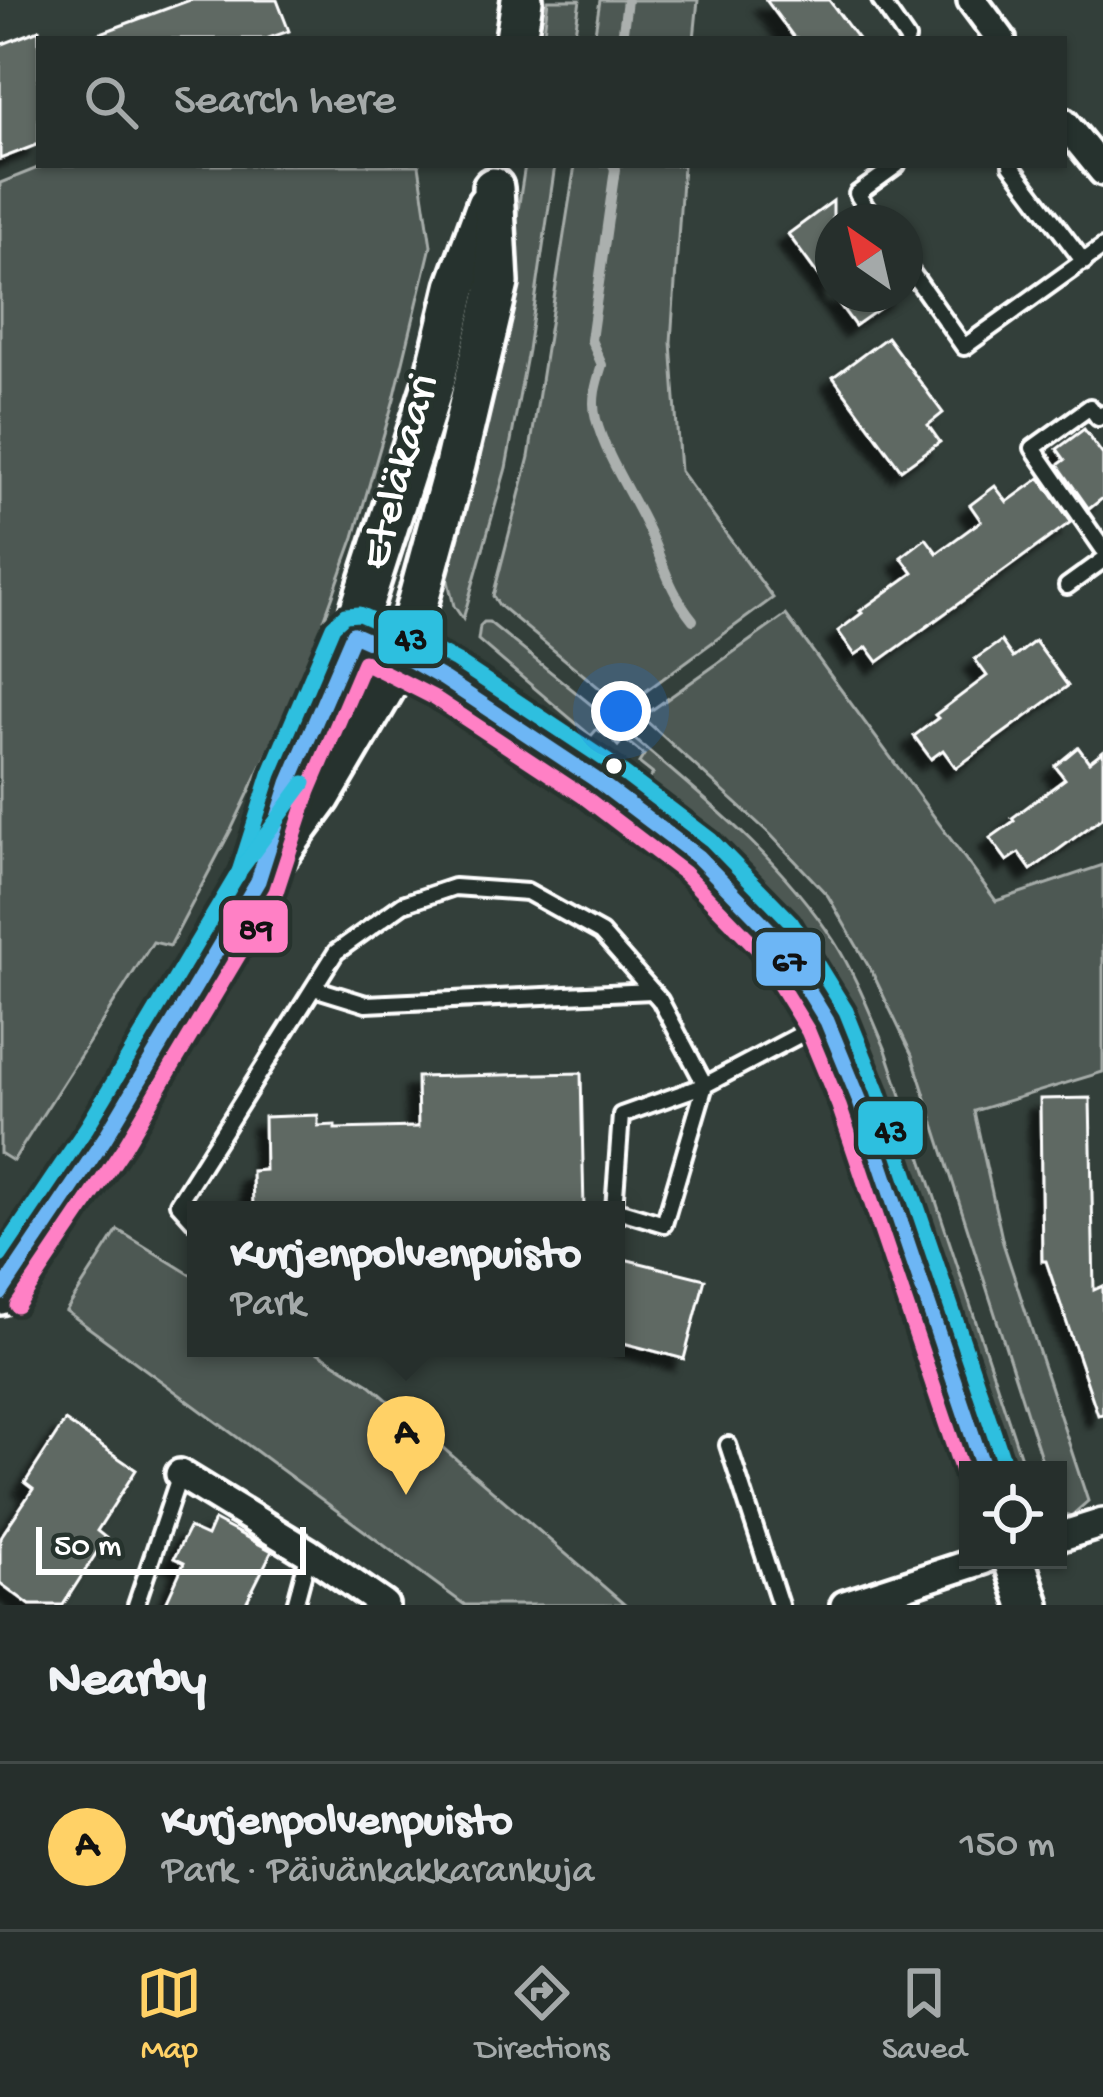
<!DOCTYPE html>
<meta charset="utf-8">
<style>
body{margin:0;font-family:"Gochi Hand",sans-serif;background:#2e3734;color:#f1f3f6}
.controls{position:absolute;right:36px;bottom:36px;display:grid;overflow:hidden;border-radius:0px;box-shadow:0 3px 9px #0004}
.controls button{width:108px;height:108px;display:grid;place-items:center;padding:0;border:0;border-bottom:3px solid #424a48;background:#262f2c;color:#f1f3f6;font:60px sans-serif}
.compass{position:absolute;left:815px;top:204px;width:108px;height:108px;border-radius:50%;background:#262f2c;box-shadow:0 3px 9px #0004;rotate:326deg}
.scale{position:absolute;left:36px;bottom:30px;width:270px;box-sizing:border-box;padding-left:12px;border:6px solid #fff;border-top:0;font-size:33px;line-height:42px;white-space:nowrap;color:#fff;-webkit-text-stroke:9px #26332d;paint-order:stroke}
.you{position:absolute;left:621px;top:711px;width:42px;height:42px;margin:-30px;border:9px solid #fff;border-radius:50%;background:#1a73e8;box-shadow:0 0 0 18px #1a73e833}
.badge{display:grid;place-items:center;width:78px;height:78px;border-radius:50%;background:#ffd166;color:#111;font-size:39px;font-weight:700}
.pin{position:absolute;translate:-50% -99px;filter:drop-shadow(0 3px 6px #0008)}
.pin::after{content:'';position:absolute;top:63px;width:42px;height:36px;background:inherit;clip-path:polygon(0 0,100% 0,50% 100%)}
.popup{position:absolute;left:187px;top:1201px;width:438px;height:156px;box-sizing:border-box;display:grid;place-content:center;border-radius:0px;background:#262f2c;filter:drop-shadow(0 3px 9px #0005);font-size:39px;white-space:nowrap;color:#a4a9a9}
.popup b{font-size:45px;color:#f1f3f6}
.popup::after{content:'';position:absolute;left:50%;top:100%;margin-left:-24px;border:24px solid transparent;border-top-color:#262f2c}
.list{margin:0;padding:0;list-style:none}
h2{display:flex;justify-content:space-between;align-items:center;height:156px;margin:0;padding:0 48px;font-size:51px}
h2 small{font-size:39px;font-weight:400;color:#a4a9a9}
.list li{display:grid;grid-template-columns:78px 1fr auto;gap:36px;align-items:center;box-sizing:border-box;height:168px;padding:0 48px;border-top:3px solid #424a48}
.list b{display:block;font-size:45px;white-space:nowrap}
.list p{margin:0;font-size:39px;white-space:nowrap;color:#a4a9a9}
.list em{font-size:39px;font-style:normal;color:#a4a9a9}
.icon{flex:none;width:66px;height:66px;fill:none;stroke:currentColor;stroke-width:2;stroke-linecap:round;stroke-linejoin:round}
.map{position:relative;flex:none;width:1103px;height:1605px;overflow:hidden}
.search{position:absolute;background:#262f2c;box-shadow:0 3px 9px #0004;left:36px;right:36px;top:36px;height:132px;display:flex;align-items:center;gap:30px;box-sizing:border-box;padding:0 42px;border-radius:0px;color:#a4a9a9;font-size:45px}
.sheet{height:324px;background:#262f2c}
nav{display:flex;justify-content:space-around;align-items:center;box-sizing:border-box;height:168px;border-top:3px solid #424a48;background:#262f2c;font-size:33px;color:#a4a9a9}
nav a{display:grid;justify-items:center;gap:6px}
nav .on{color:#ffd166}
.map>svg:first-child{display:block}
</style>
<div class="map">
<svg width="1103" height="1605" viewBox="0 0 1103 1605">
<defs>
<filter id="shadow"><feDropShadow dx="-11" dy="11" stdDeviation="3" flood-color="#0009"/></filter>
</defs>
<rect width="100%" height="100%" fill="#333f3a"/>
<filter id="ink" filterUnits="userSpaceOnUse"><feTurbulence type="fractalNoise" baseFrequency=".00833" numOctaves="2"/><feDisplacementMap in="SourceGraphic" scale="24" xChannelSelector="R" yChannelSelector="G"/><feConvolveMatrix kernelMatrix="1 2 1 2 8 2 1 2 1" color-interpolation-filters="sRGB"/></filter>
<g filter="url(#ink)">
<g fill="#4d5853" stroke="#a6aca9" stroke-width="3">
<path d="M548 0H580L574 39H543Z"/>
<path d="M600 0H698L694 39H594Z"/>
<path d="M45 165H419L431 246 394 399 354 537 303 678 232 828 170 946 153 942 13 1161 0 1153V183Z"/>
<path d="M525 165H555L528 350 506 468 463 619 454 606 448 581 449 555 481 446Z"/>
<path d="M575 165H683L671 342 680 471 773 598 627 705 621 706 499 605 493 596 529 457Z"/>
<path d="M786 615 996 901 1103 865V1072L974 1111 1003 1243 1088 1501 1071 1516 1062 1513 1058 1506V1470H1045L912 1055 873 974 828 896 771 835 642 717Z"/>
<path d="M484 622H489L615 724 606 736 597 729 591 736 478 640 480 626Z"/>
<path d="M624 730C700 795 778 855 834 941 855 974 870 1013 886 1050L1025 1470H1006L868 1058 840 998 781 900 741 860 647 782 653 774 639 763 644 755 624 739 618 746 614 742Z"/>
<path d="M118 1230 196 1278V1348H310L369 1384 625 1605H465L66 1311Z"/>
</g>
<g fill="none" stroke-linecap="round" stroke-linejoin="round">
<g stroke="#abb0ae" stroke-width="10">
<path d="M622 39 627 0"/>
<path d="M613 165 615 169 591 340 602 365C596 384 591 400 596 419 607 461 635 498 652 538 665 569 671 593 693 620"/>
</g>
</g>
<g fill="#5f6964" stroke="#fff" stroke-width="3" filter="url(#shadow)">
<path d="M190 0H277L289 31 266 39H94L93 36Z"/>
<path d="M766 0H829L858 39H795Z"/>
<path d="M39 30V144L0 159V45Z"/>
<path d="M833 201V294H900L855 326 788 234Z"/>
<path d="M887 337 943 413 928 425 940 442 901 470 833 377Z"/>
<path d="M1084 429 1103 455V498L1089 509 1058 465 1065 460 1057 449Z"/>
<path d="M1040 478 1071 522 878 662 867 647 855 655 838 631 862 613 860 611 913 573 901 557 926 538 937 553 981 521 970 505 995 486 1007 502Z"/>
<path d="M1001 641 1013 658 1035 641 1068 686 956 768 943 750 931 759 914 736 938 718 935 715 987 676 975 659Z"/>
<path d="M1078 747 1089 762 1103 751V817L1031 870 1019 853 1007 861 990 838 1014 821 1012 818 1065 779 1055 766Z"/>
<path d="M581 1073 584 1210H253L252 1171 265 1170 264 1117 318 1115V1126L335 1125V1129L418 1127 417 1077Z"/>
<path d="M1090 1098 1094 1290 1103 1286V1414L1098 1415 1046 1261H1042L1040 1099Z"/>
<path d="M616 1257 705 1279 684 1359 616 1341Z"/>
<path d="M65 1421 136 1470 97 1531 106 1538 63 1605H30L0 1583V1538L33 1489 25 1483Z"/>
<path d="M214 1520 272 1551 245 1605H165L184 1563 174 1558 189 1528 207 1536Z"/>
</g>
<g fill="none" stroke-linecap="round" stroke-linejoin="round">
<g stroke="#fff" stroke-width="22">
<g id="lane">
<path d="M880 0 907 39"/>
<path d="M1011 165 1084 262"/>
<path d="M876 222 857 194 897 165"/>
<path d="M905 263 964 347 1103 247"/>
<path d="M1103 414 1098 418 1090 407 1033 448 1103 549"/>
<path d="M1067 586 1103 560"/>
<path d="M314 988 366 1004 652 991"/>
<path d="M196 1223 178 1203 336 952 403 904 454 887 527 892 601 933 660 1000 705 1085 664 1224 614 1209 621 1115 705 1085 822 1023"/>
<path d="M728 1445 780 1605"/>
<path d="M136 1605 180 1474"/>
<path d="M295 1605 309 1553"/>
</g>
</g>
<g stroke="#fff" stroke-width="36">
<g id="street">
<path d="M972 0 1001 39"/>
<path d="M1064 123 1103 171"/>
<path d="M180 1474 309 1553 384 1605"/>
<path d="M1058 1537 1103 1523"/>
<path d="M845 1605 983 1560"/>
</g>
</g>
<g stroke="#fff" stroke-width="48">
<g id="secondary">
<path d="M516 39 522 0"/>
<path d="M353 634 403 656 444 679 595 779 698 857 774 935 827 1021 859 1099 984 1470"/>
<path d="M269 847 289 783 328 697 353 634 435 379 457 287 487 205"/>
<path d="M0 1294 105 1138 258 881 320 797 403 656 455 465 498 283 493 188"/>
<path d="M1014 1560 1029 1605"/>
</g>
</g>
<use href="#lane" stroke="#26332d" stroke-width="14"/>
<use href="#street" stroke="#26332d" stroke-width="27"/>
<use href="#secondary" stroke="#26332d" stroke-width="39"/>
<g stroke="#26332d" stroke-width="24">
<g id="bus-1">
<path d="M353 634 403 656 444 679 595 779 698 857 774 935 827 1021 859 1099 984 1470"/>
<path d="M0 1294 105 1138 258 881 289 783 353 634"/>
</g>
</g>
<g stroke="#26332d" stroke-width="24">
<path id="bus-2" d="M17 1306 123 1149 276 892 309 791 364 662 433 697 583 796 684 873 757 948 808 1031 839 1106 964 1477"/>
</g>
<g stroke="#26332d" stroke-width="24">
<g id="bus-3">
<path d="M238 875 270 774 333 626 345 615 359 614 411 637 456 661 607 761 711 840 791 922 846 1011 878 1091 1004 1463"/>
<path d="M0 1256 87 1127 240 870 304 783"/>
</g>
</g>
<use href="#bus-1" stroke="#6db6f5" stroke-width="15"/>
<use href="#bus-2" stroke="#ff80c5" stroke-width="15"/>
<use href="#bus-3" stroke="#2dbfdf" stroke-width="15"/>
</g>
</g>
<circle fill="#fff" stroke="#26332d" stroke-width="4.5" cx="614" cy="766" r="10"/>
<g text-anchor="middle" dominant-baseline="central" stroke-width="9" stroke-linejoin="round" paint-order="stroke">
<g font-size="45" fill="#fff" stroke="#26332d">
<text transform="translate(402 472) rotate(-75)">Eteläkaari</text>
</g>
</g>
<g stroke="#26332d" stroke-width="4.5">
<rect x="376" y="608" width="69" height="58" rx="12" fill="#2dbfdf"/>
<rect x="221" y="898" width="69" height="57" rx="12" fill="#ff80c5"/>
<rect x="754" y="930" width="69" height="58" rx="12" fill="#6db6f5"/>
<rect x="856" y="1099" width="69" height="58" rx="12" fill="#2dbfdf"/>
</g>
<g font-size="33" text-anchor="middle" font-weight="bold" fill="#111">
<text x="411" y="648">43</text>
<text x="256" y="938">89</text>
<text x="789" y="970">67</text>
<text x="891" y="1140">43</text>
</g>
</svg>
<div class="controls">
<button><svg class="icon" aria-label="locate" viewBox="0 0 24 24"><circle cx="12" cy="12" r="6"/><path d="M12 2v4M12 18v4M2 12h4M18 12h4"/></svg></button>
</div>
<svg class="compass" viewBox="-18 -18 36 36"><path d="M0-13l5 13h-10z" fill="#e53935"/><path d="M0 13l5-13h-10z" fill="#a4a9a9"/></svg>
<div class="scale">50 m</div>
<div class="you"></div>
<div class="pin badge" style="left:406px;top:1495px">A</div>
<div class="popup"><b>Kurjenpolvenpuisto</b>Park</div>
<div class="search"><svg class="icon" aria-label="search" viewBox="0 0 24 24"><circle cx="10" cy="10" r="6"/><path d="M15 15l6 6"/></svg>Search here</div>
</div>
<section class="sheet">
<h2>Nearby<small></small></h2>
<ul class="list">
<li><span class="badge">A</span><div><b>Kurjenpolvenpuisto</b><p>Park · Päivänkakkarankuja</p></div><em>150 m</em></li>
</ul>
</section>
<nav>
<a class="on"><svg class="icon" aria-label="map" viewBox="0 0 24 24"><path d="M3 6l6-2 6 2 6-2v14l-6 2-6-2-6 2zM9 4v14M15 6v14"/></svg>Map</a>
<a><svg class="icon" aria-label="directions" viewBox="0 0 24 24"><path d="M12 3l9 9-9 9-9-9zM9 14v-3h6M13 9l2 2-2 2"/></svg>Directions</a>
<a><svg class="icon" aria-label="saved" viewBox="0 0 24 24"><path d="M7 4h10v16l-5-4-5 4z"/></svg>Saved</a>
</nav>
